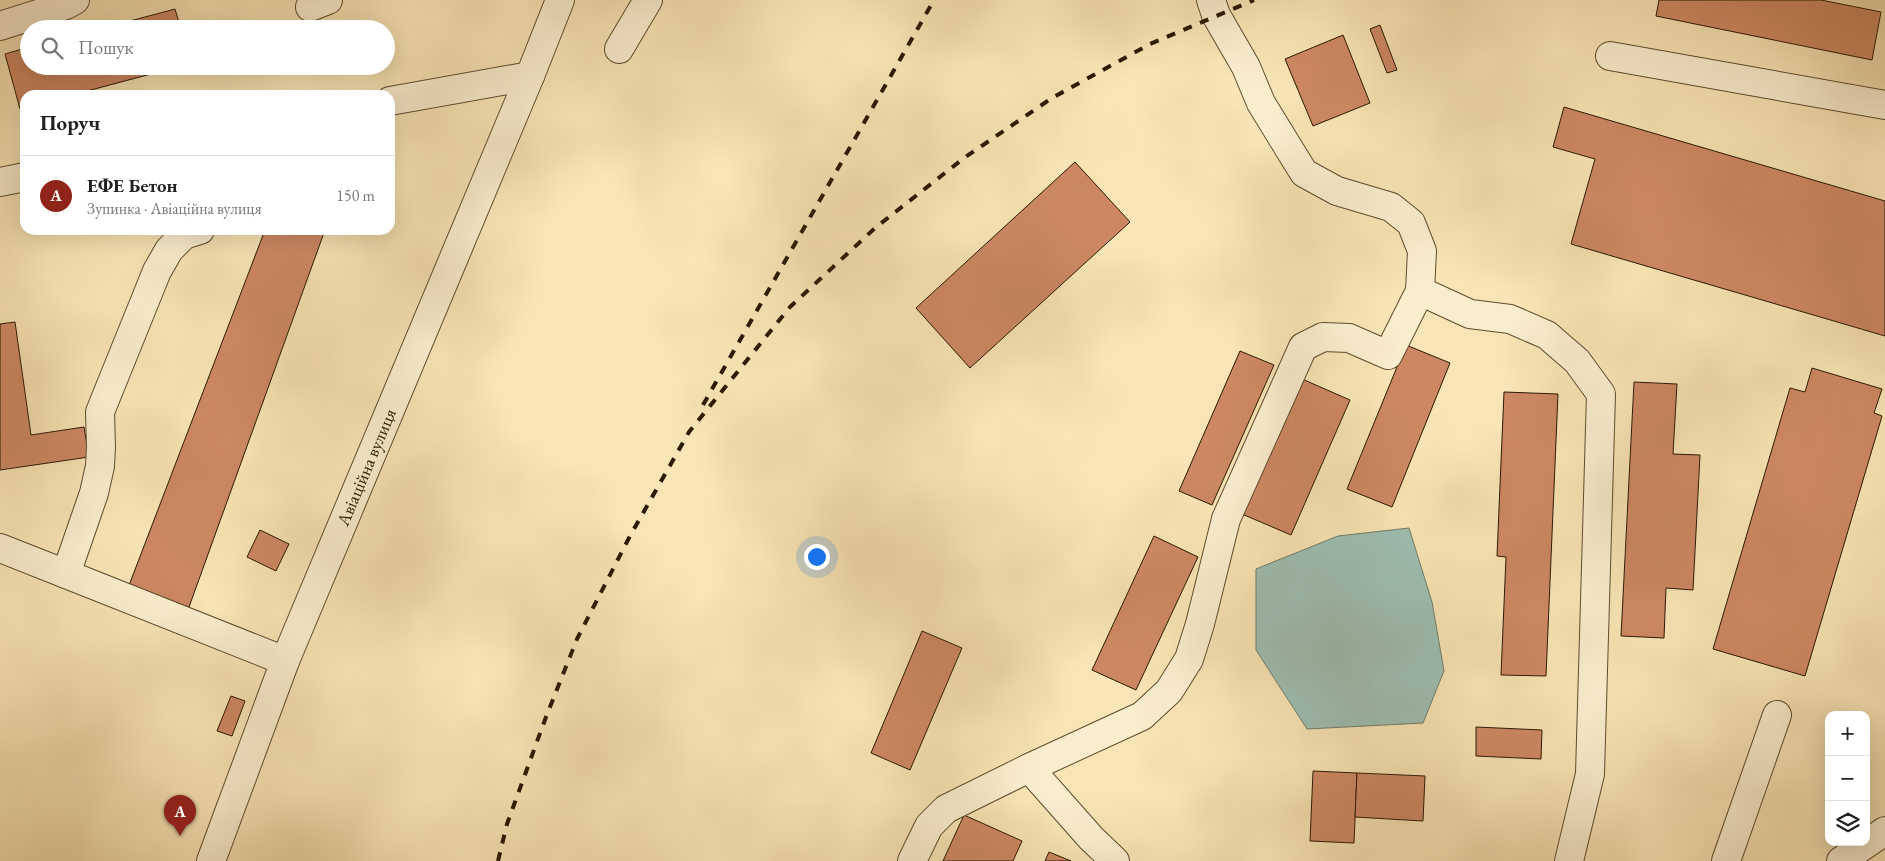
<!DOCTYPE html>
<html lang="uk">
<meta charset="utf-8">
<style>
body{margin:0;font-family:"EB Garamond",serif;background:#f6f6f6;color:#222}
.controls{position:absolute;right:15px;bottom:15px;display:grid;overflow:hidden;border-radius:10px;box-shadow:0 5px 20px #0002}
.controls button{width:45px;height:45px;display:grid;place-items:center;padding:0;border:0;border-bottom:1px solid #e0e0e0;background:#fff;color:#222;font:25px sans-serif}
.you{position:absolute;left:816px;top:556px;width:18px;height:18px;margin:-12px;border:4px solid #fff;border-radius:50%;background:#1a73e8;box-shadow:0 0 0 8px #1a73e833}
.badge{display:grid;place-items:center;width:32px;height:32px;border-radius:50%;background:#8f2418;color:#fff;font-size:16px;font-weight:700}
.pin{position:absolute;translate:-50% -41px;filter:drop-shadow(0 1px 2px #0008)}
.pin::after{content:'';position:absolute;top:26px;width:18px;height:15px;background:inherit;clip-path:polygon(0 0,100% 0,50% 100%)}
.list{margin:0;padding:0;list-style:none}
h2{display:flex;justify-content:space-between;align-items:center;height:65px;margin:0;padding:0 20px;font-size:21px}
h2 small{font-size:16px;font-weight:400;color:#767676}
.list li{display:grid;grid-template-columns:32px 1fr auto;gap:15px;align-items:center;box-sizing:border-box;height:80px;padding:0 20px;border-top:1px solid #e0e0e0}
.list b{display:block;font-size:19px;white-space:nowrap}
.list p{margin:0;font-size:16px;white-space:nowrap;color:#767676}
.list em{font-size:16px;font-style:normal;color:#767676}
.icon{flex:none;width:28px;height:28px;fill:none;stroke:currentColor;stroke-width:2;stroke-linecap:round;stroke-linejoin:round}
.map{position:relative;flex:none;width:1885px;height:861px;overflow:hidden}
.search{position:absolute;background:#fff;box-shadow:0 5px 20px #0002;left:20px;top:20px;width:375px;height:55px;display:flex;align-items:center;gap:12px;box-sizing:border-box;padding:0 18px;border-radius:28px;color:#767676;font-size:19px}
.panel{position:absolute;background:#fff;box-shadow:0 5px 20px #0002;left:20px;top:90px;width:375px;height:145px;border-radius:15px}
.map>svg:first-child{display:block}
</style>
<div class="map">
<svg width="1885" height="861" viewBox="0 0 1885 861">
<rect width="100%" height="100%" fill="#f8e4b4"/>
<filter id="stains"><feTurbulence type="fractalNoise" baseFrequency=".004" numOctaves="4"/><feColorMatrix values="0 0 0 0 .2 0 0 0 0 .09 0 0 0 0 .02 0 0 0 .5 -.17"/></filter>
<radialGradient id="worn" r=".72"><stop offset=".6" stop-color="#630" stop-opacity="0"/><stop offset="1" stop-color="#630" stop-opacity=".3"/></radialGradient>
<path fill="#9dbeb1" stroke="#6f7c6b" d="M1409 528 1432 602 1444 671 1423 723 1307 729 1256 650V569L1338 536Z"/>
<g fill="#cd8863" stroke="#291902">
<path d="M1659 0H1821L1881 12 1872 60 1656 16Z"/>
<path d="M175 9 181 29H100Z"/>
<path d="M1380 25 1397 70 1387 73 1370 29Z"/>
<path d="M1343 35 1370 103 1313 126 1285 59Z"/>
<path d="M29 47V66H181L72 95H25V108L20 109 5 54Z"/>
<path d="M1564 107 1885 201V336L1571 244 1595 159 1553 147Z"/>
<path d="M1075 162 1130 222 970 368 916 308Z"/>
<path d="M265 230H325L189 607 128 588Z"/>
<path d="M15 322 31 435 84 427 89 457 0 470V324Z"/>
<path d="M1406 345 1450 363 1392 507 1347 489Z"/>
<path d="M1240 351 1274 365 1212 505 1179 491Z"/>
<path d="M1812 368 1882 389 1874 413 1882 416 1805 676 1713 649 1790 388 1805 392Z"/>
<path d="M1302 379 1350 400 1291 535 1242 514Z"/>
<path d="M1634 382 1677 384 1673 454 1700 455 1693 590 1666 588 1664 638 1621 636Z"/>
<path d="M1504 392 1558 394 1546 676 1501 675 1506 557 1497 556Z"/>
<path d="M260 530 289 544 276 571 247 557Z"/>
<path d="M1154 536 1198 557 1136 690 1092 670Z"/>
<path d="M922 631 962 648 910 770 871 753Z"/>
<path d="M231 696 245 701 232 736 217 731Z"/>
<path d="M1476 727 1542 730 1541 759 1476 756Z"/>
<path d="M1313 771 1357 773 1354 843 1310 841Z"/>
<path d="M1357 773 1425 776 1423 821 1355 817Z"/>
<path d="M964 815 1022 841 1013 861H943Z"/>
<path d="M1049 852 1071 861H1045Z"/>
</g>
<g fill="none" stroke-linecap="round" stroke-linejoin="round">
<g stroke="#5d4c2e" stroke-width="30">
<g id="minor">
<path d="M1211 0 1216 15 1246 67 1261 103 1304 173 1337 191 1391 207 1411 223 1422 251 1420 291 1470 314 1510 319 1547 335 1577 361 1601 394 1590 774 1569 861"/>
<path d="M310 7 328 0"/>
<path d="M0 26 66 5 75 0"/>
<path d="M619 49 648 0"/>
<path d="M1610 56 1885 105"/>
<path d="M390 101 530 76"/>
<path d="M0 182 25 177"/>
<path d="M200 230 184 235 169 250 157 271 100 412 101 447 100 466 94 493 66 574 285 661"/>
<path d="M0 548 66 574"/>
<path d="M1029 768 1142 716 1169 691 1189 659 1200 624 1226 519 1303 347 1323 337 1349 338 1388 355 1420 291"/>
<path d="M211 861 285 661 530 76 560 0"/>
<path d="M912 861 929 826 946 809 1029 768 1091 838 1115 861"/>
<path d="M1726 861 1777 715"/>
<path d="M1841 861 1885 831"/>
</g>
</g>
<use href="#minor" stroke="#faedce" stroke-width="28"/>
<g stroke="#291902" stroke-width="4" stroke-dasharray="9 9" stroke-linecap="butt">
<path d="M703 405 934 0"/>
<path d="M498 861 507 824 546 717 577 639 630 536 689 432 790 307 875 228 964 158 1052 98 1150 44 1254 0"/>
</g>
</g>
<g text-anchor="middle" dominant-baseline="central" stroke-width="4" stroke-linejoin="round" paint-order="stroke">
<g font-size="18" fill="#291902" stroke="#faedce">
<text transform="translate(366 467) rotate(-67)">Авіаційна вулиця</text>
</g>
</g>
<rect width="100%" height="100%" filter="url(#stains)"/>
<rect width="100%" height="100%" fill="url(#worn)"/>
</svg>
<div class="controls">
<button>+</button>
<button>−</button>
<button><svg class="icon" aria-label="layers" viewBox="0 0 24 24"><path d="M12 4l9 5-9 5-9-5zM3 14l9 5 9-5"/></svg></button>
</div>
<div class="you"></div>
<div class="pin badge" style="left:180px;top:836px">A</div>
<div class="search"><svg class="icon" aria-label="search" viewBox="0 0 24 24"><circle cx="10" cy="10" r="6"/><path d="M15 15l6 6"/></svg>Пошук</div>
<section class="panel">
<h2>Поруч<small></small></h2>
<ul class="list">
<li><span class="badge">A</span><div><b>ЕФЕ Бетон</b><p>Зупинка · Авіаційна вулиця</p></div><em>150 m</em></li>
</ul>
</section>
</div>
